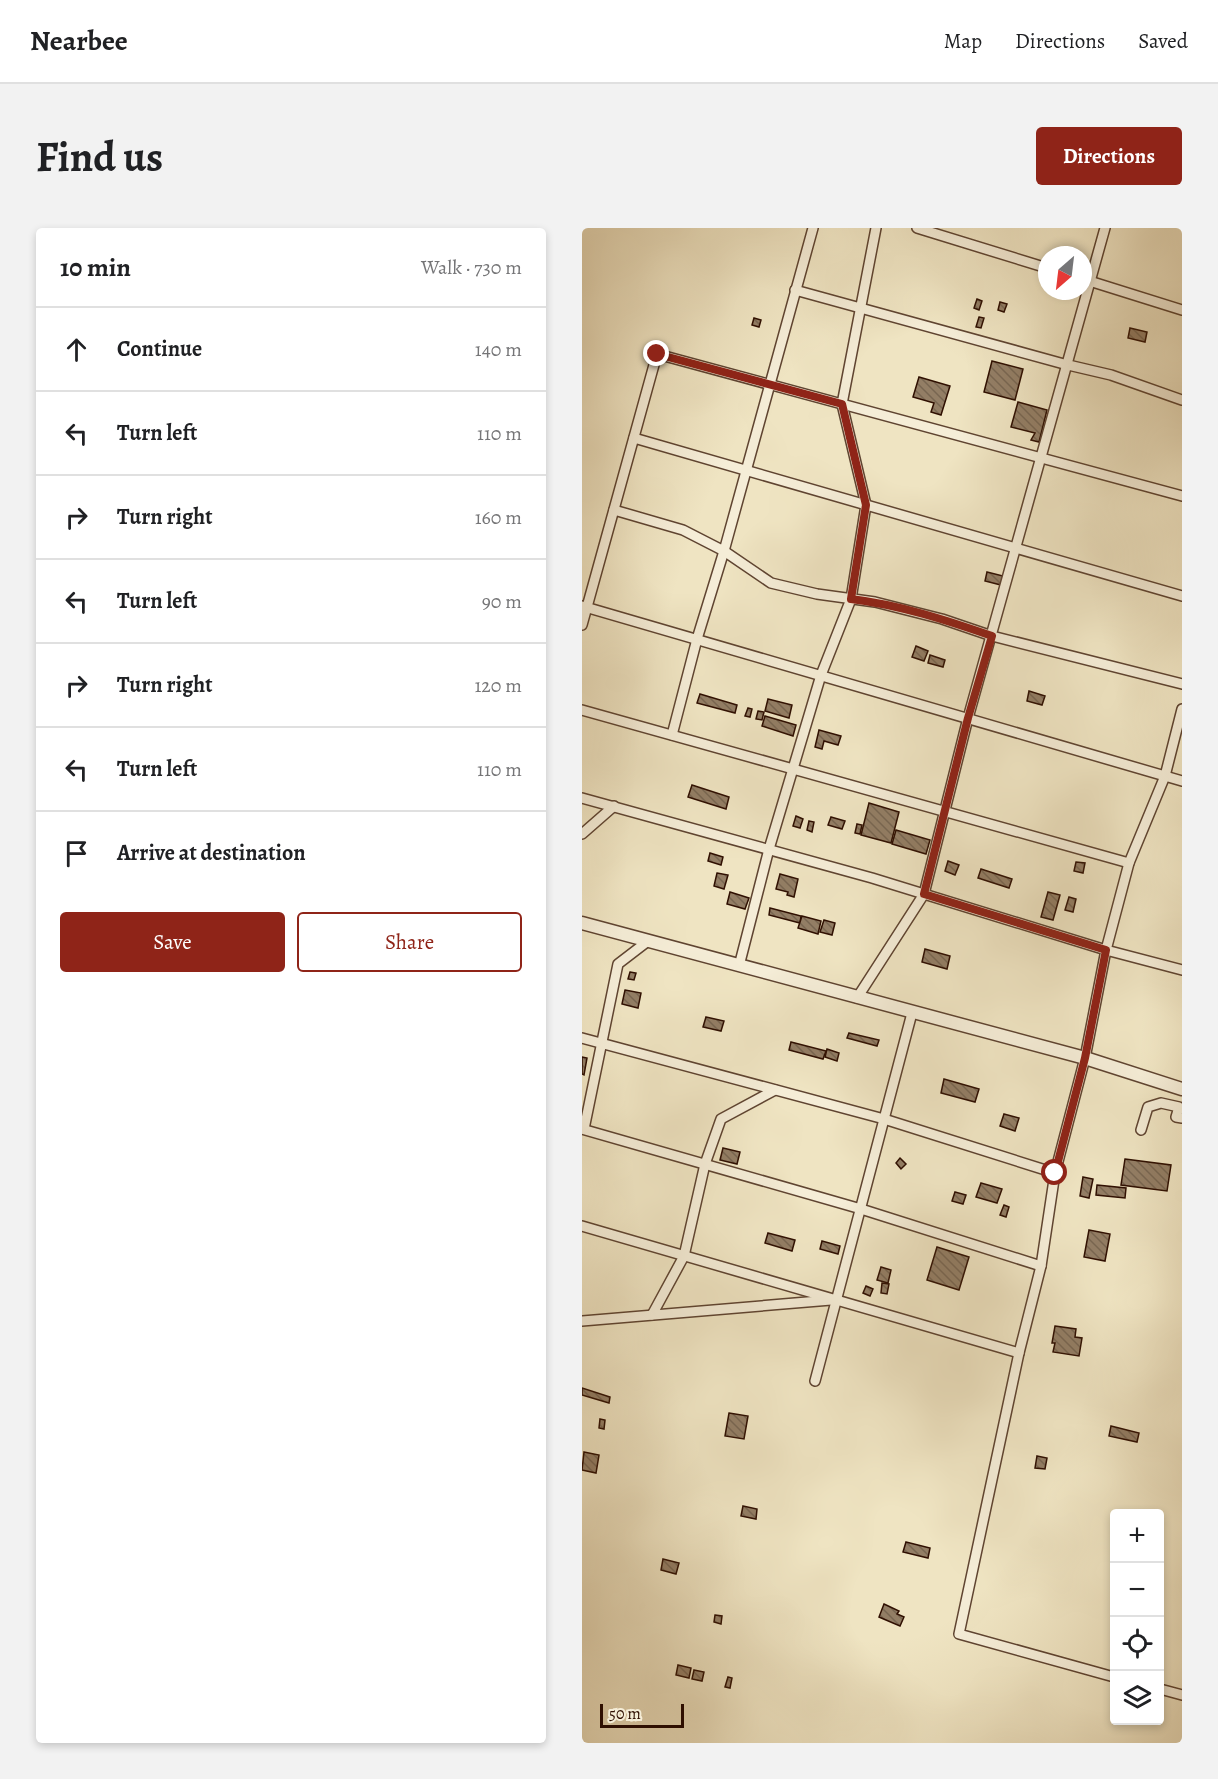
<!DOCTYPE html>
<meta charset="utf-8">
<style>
body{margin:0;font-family:Alegreya,serif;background:#f2f2f2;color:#202124}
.controls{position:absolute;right:18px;bottom:18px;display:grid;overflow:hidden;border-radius:6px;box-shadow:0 3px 9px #0003}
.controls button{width:54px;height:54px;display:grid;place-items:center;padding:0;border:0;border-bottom:2px solid #e0e0e0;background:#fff;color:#202124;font:30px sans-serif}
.compass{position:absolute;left:456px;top:18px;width:54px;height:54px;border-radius:50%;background:#fff;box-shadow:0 3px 9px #0003;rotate:208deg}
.scale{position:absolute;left:18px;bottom:15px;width:84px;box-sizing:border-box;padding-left:6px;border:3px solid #2f0f01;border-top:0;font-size:16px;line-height:21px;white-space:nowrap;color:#2f0f01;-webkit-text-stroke:4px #f5edd7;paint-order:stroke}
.stop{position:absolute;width:18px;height:18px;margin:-14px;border:4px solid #8f2418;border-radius:50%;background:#fff}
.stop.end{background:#8f2418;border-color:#fff;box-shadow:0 2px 6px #0008}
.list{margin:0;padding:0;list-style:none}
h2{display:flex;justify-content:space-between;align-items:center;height:78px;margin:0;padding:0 24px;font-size:26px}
h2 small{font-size:20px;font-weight:400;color:#757577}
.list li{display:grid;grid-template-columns:39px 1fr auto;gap:18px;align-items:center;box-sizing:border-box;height:84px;padding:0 24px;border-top:2px solid #e0e0e0}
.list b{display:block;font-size:22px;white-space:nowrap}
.list em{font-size:20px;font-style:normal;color:#757577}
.actions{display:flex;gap:12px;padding:18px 24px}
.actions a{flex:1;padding:14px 0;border:2px solid #8f2418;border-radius:6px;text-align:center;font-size:21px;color:#8f2418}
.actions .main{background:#8f2418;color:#fff}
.icon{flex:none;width:33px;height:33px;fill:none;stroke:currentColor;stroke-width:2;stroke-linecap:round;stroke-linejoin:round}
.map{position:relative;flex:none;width:600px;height:1515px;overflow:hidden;border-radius:6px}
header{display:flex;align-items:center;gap:36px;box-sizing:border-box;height:84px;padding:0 30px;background:#fff;border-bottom:2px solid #e0e0e0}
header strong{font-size:28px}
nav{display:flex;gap:33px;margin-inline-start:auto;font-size:21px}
.intro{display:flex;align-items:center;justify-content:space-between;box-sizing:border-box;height:144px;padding:0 36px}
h1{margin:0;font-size:42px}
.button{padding:15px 27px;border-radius:6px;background:#8f2418;color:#fff;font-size:21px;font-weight:700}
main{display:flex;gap:36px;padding:0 36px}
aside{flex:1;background:#fff;border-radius:6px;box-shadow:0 3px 9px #0003}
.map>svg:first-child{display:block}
</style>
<header>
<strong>Nearbee</strong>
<nav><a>Map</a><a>Directions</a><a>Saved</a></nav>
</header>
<div class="intro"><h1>Find us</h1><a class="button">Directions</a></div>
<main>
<aside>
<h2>10 min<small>Walk · 730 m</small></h2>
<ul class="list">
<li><svg class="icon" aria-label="ahead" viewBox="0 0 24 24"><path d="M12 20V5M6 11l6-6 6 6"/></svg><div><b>Continue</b></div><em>140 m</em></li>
<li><svg class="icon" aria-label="left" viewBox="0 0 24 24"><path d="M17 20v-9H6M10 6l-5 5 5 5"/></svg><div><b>Turn left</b></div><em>110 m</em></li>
<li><svg class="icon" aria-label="right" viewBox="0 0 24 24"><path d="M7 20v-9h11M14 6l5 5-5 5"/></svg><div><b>Turn right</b></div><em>160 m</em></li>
<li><svg class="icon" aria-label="left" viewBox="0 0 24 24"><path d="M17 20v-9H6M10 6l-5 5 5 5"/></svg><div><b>Turn left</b></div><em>90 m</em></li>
<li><svg class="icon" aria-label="right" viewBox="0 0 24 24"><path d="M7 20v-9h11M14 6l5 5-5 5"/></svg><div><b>Turn right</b></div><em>120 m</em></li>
<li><svg class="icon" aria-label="left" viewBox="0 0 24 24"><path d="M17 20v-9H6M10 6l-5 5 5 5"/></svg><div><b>Turn left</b></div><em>110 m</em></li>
<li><svg class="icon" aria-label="arrive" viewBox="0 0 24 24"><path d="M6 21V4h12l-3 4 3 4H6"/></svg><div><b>Arrive at destination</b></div></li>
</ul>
<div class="actions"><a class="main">Save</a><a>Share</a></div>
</aside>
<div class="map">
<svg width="600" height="1515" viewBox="0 0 600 1515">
<defs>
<pattern id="building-back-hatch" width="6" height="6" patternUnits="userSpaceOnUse" patternTransform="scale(1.5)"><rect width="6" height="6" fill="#937e65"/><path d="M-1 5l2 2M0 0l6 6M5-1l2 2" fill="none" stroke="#786651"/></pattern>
</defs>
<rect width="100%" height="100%" fill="#efe4c2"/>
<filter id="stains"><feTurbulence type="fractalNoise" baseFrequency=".00333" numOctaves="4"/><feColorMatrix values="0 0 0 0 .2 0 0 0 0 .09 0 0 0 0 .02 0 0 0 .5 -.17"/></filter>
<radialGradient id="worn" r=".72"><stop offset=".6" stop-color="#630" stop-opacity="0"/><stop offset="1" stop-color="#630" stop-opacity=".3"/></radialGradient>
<g fill="url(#building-back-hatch)" stroke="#2f0f01" stroke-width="1.5">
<path d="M395 71 400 73 397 82 392 80Z"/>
<path d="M418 74 425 76 422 84 416 82Z"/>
<path d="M397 89 402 90 399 100 394 99Z"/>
<path d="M172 90 179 92 177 99 170 97Z"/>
<path d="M548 100 565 104 563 114 546 110Z"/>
<path d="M410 133 441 141 433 172 402 164Z"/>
<path d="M337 149 368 158 359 187 349 184 352 175 331 169Z"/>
<path d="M436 174 465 182 457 214 449 212 453 205 429 199Z"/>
<path d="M405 344 421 348 419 357 403 353Z"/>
<path d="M334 418 346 423 342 433 330 429Z"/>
<path d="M348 427 363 432 361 439 346 435Z"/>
<path d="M447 463 463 468 460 477 445 473Z"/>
<path d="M118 466 155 477 153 485 115 475Z"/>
<path d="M186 471 210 477 207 490 183 483Z"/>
<path d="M166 480 170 481 168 489 163 488Z"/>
<path d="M176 483 182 484 180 492 174 491Z"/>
<path d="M183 488 214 497 211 508 180 498Z"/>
<path d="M237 502 259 508 256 517 242 513 240 521 233 519Z"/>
<path d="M110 557 147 569 144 581 106 569Z"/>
<path d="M287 575 317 584 309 615 279 607Z"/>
<path d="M214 588 221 591 218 600 211 598Z"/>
<path d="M249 589 263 593 260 601 246 597Z"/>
<path d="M227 593 232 594 230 604 225 602Z"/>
<path d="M275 596 280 597 278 606 273 605Z"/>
<path d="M314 602 348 612 344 626 310 616Z"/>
<path d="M128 625 141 629 139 637 126 633Z"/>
<path d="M366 633 377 637 373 647 363 643Z"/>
<path d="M494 634 503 635 501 645 492 643Z"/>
<path d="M399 641 430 651 427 660 396 650Z"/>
<path d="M135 645 146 647 142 661 132 658Z"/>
<path d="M198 646 216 651 212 669 205 667 206 664 194 661Z"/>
<path d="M148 664 167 670 163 681 145 676Z"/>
<path d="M466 664 478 667 471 692 459 689Z"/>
<path d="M487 669 494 671 491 684 483 682Z"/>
<path d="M188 680 219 688 218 695 187 687Z"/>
<path d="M220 688 239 693 236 706 216 700Z"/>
<path d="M242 692 253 695 250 707 238 704Z"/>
<path d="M343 721 368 728 365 741 340 734Z"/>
<path d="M48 744 54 745 52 752 46 751Z"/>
<path d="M43 762 59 765 56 780 40 776Z"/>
<path d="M124 789 142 793 139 803 121 799Z"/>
<path d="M267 805 297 812 295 818 265 810Z"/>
<path d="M209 814 244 823 241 831 207 822Z"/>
<path d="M245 821 257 825 255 833 243 829Z"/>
<path d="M0 829 5 830 2 847 0 846Z"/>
<path d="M362 851 397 861 393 874 359 865Z"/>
<path d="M422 886 437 890 433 903 418 898Z"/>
<path d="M141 920 158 924 155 936 138 932Z"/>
<path d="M318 930 324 936 319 941 314 935Z"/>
<path d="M543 931 589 937 585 963 539 957Z"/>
<path d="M501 949 511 951 507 970 498 968Z"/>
<path d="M399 955 420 961 415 975 394 969Z"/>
<path d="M515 957 544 960 543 970 514 967Z"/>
<path d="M373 964 384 967 381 976 370 973Z"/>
<path d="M422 977 427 979 424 989 418 987Z"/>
<path d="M507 1002 528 1006 523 1033 502 1029Z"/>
<path d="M186 1005 213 1012 210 1023 183 1015Z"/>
<path d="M240 1013 258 1018 256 1026 238 1021Z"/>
<path d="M355 1019 387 1029 377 1062 345 1052Z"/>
<path d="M299 1039 309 1042 306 1055 295 1052Z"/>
<path d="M300 1055 307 1056 305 1066 299 1065Z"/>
<path d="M284 1058 291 1061 288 1068 281 1065Z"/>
<path d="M473 1098 494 1101 493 1109 500 1110 497 1128 471 1124 473 1115H470Z"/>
<path d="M0 1160 28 1169 27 1175 0 1167Z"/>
<path d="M147 1185 166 1188 162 1211 143 1208Z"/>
<path d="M18 1191 23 1192 22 1201 17 1200Z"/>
<path d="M529 1198 557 1205 555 1214 527 1208Z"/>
<path d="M2 1224 17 1227 14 1245 0 1242Z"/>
<path d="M455 1228 465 1230 463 1241 453 1240Z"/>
<path d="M161 1278 175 1281 174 1291 159 1288Z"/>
<path d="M324 1314 348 1320 346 1330 321 1324Z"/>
<path d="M81 1331 97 1335 94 1346 79 1342Z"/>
<path d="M302 1376 317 1383 315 1386 322 1389 318 1398 297 1389Z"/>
<path d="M133 1387 140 1388 139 1396 132 1394Z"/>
<path d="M96 1437 109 1440 107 1450 94 1447Z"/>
<path d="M112 1442 122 1444 120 1453 110 1451Z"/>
<path d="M146 1449 150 1450 148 1460 143 1459Z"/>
</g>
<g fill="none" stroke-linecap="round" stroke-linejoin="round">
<g stroke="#5f4431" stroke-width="12">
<g id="minor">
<path d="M335 0 465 40"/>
<path d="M501 51 600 82"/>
<path d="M213 62 482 136 529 147 600 172"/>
<path d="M52 210 600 368"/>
<path d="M32 282 101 302 142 323 189 355 235 366 293 374 360 391 410 408 600 456"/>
<path d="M0 378 600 553"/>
<path d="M0 397 75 126 600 268"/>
<path d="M0 482 547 635"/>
<path d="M90 507 115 411 142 323 231 0"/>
<path d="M0 570 290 650 524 722 600 742"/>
<path d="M0 606 32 578"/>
<path d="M157 738 187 621 239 447 269 371 284 277 260 176 294 0"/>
<path d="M275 770 342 666 386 490 523 0"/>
<path d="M0 810 302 891 473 945"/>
<path d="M0 901 279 981 459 1038"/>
<path d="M2 901 36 736 66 713"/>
<path d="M559 902 566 879 579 875 597 879 594 889 600 890"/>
<path d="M0 998 437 1125"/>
<path d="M70 1087 102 1028 123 936 139 891 193 862"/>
<path d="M0 1093 249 1072"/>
<path d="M233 1153 330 785"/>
<path d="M532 1449 377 1406 437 1125 459 1038 473 945 503 830 524 722 547 635 583 548 600 481"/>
<path d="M578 1461 600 1467"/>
</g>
</g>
<g stroke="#5f4431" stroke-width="15">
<path id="tertiary" d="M0 695 503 830 600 861"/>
</g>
<use href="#minor" stroke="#f5edd7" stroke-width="9"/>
<use href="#tertiary" stroke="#f5edd7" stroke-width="12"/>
</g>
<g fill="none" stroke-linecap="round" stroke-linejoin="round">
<path stroke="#8f2418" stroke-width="8" d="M75 126 260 176 284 277 269 371C318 377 364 392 410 408L386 490 342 666 524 722 503 830 473 945"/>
</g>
<rect width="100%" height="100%" filter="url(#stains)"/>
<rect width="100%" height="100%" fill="url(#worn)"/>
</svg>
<div class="controls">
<button>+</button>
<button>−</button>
<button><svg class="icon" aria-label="locate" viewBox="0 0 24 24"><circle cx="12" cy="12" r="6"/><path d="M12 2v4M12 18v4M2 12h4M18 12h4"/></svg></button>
<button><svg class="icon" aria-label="layers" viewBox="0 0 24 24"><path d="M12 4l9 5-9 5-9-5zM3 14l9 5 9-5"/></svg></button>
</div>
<svg class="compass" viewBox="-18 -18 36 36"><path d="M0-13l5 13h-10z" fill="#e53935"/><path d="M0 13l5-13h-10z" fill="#757577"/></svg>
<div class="scale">50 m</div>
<div class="stop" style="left:473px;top:945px"></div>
<div class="stop end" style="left:75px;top:126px"></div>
</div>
</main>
